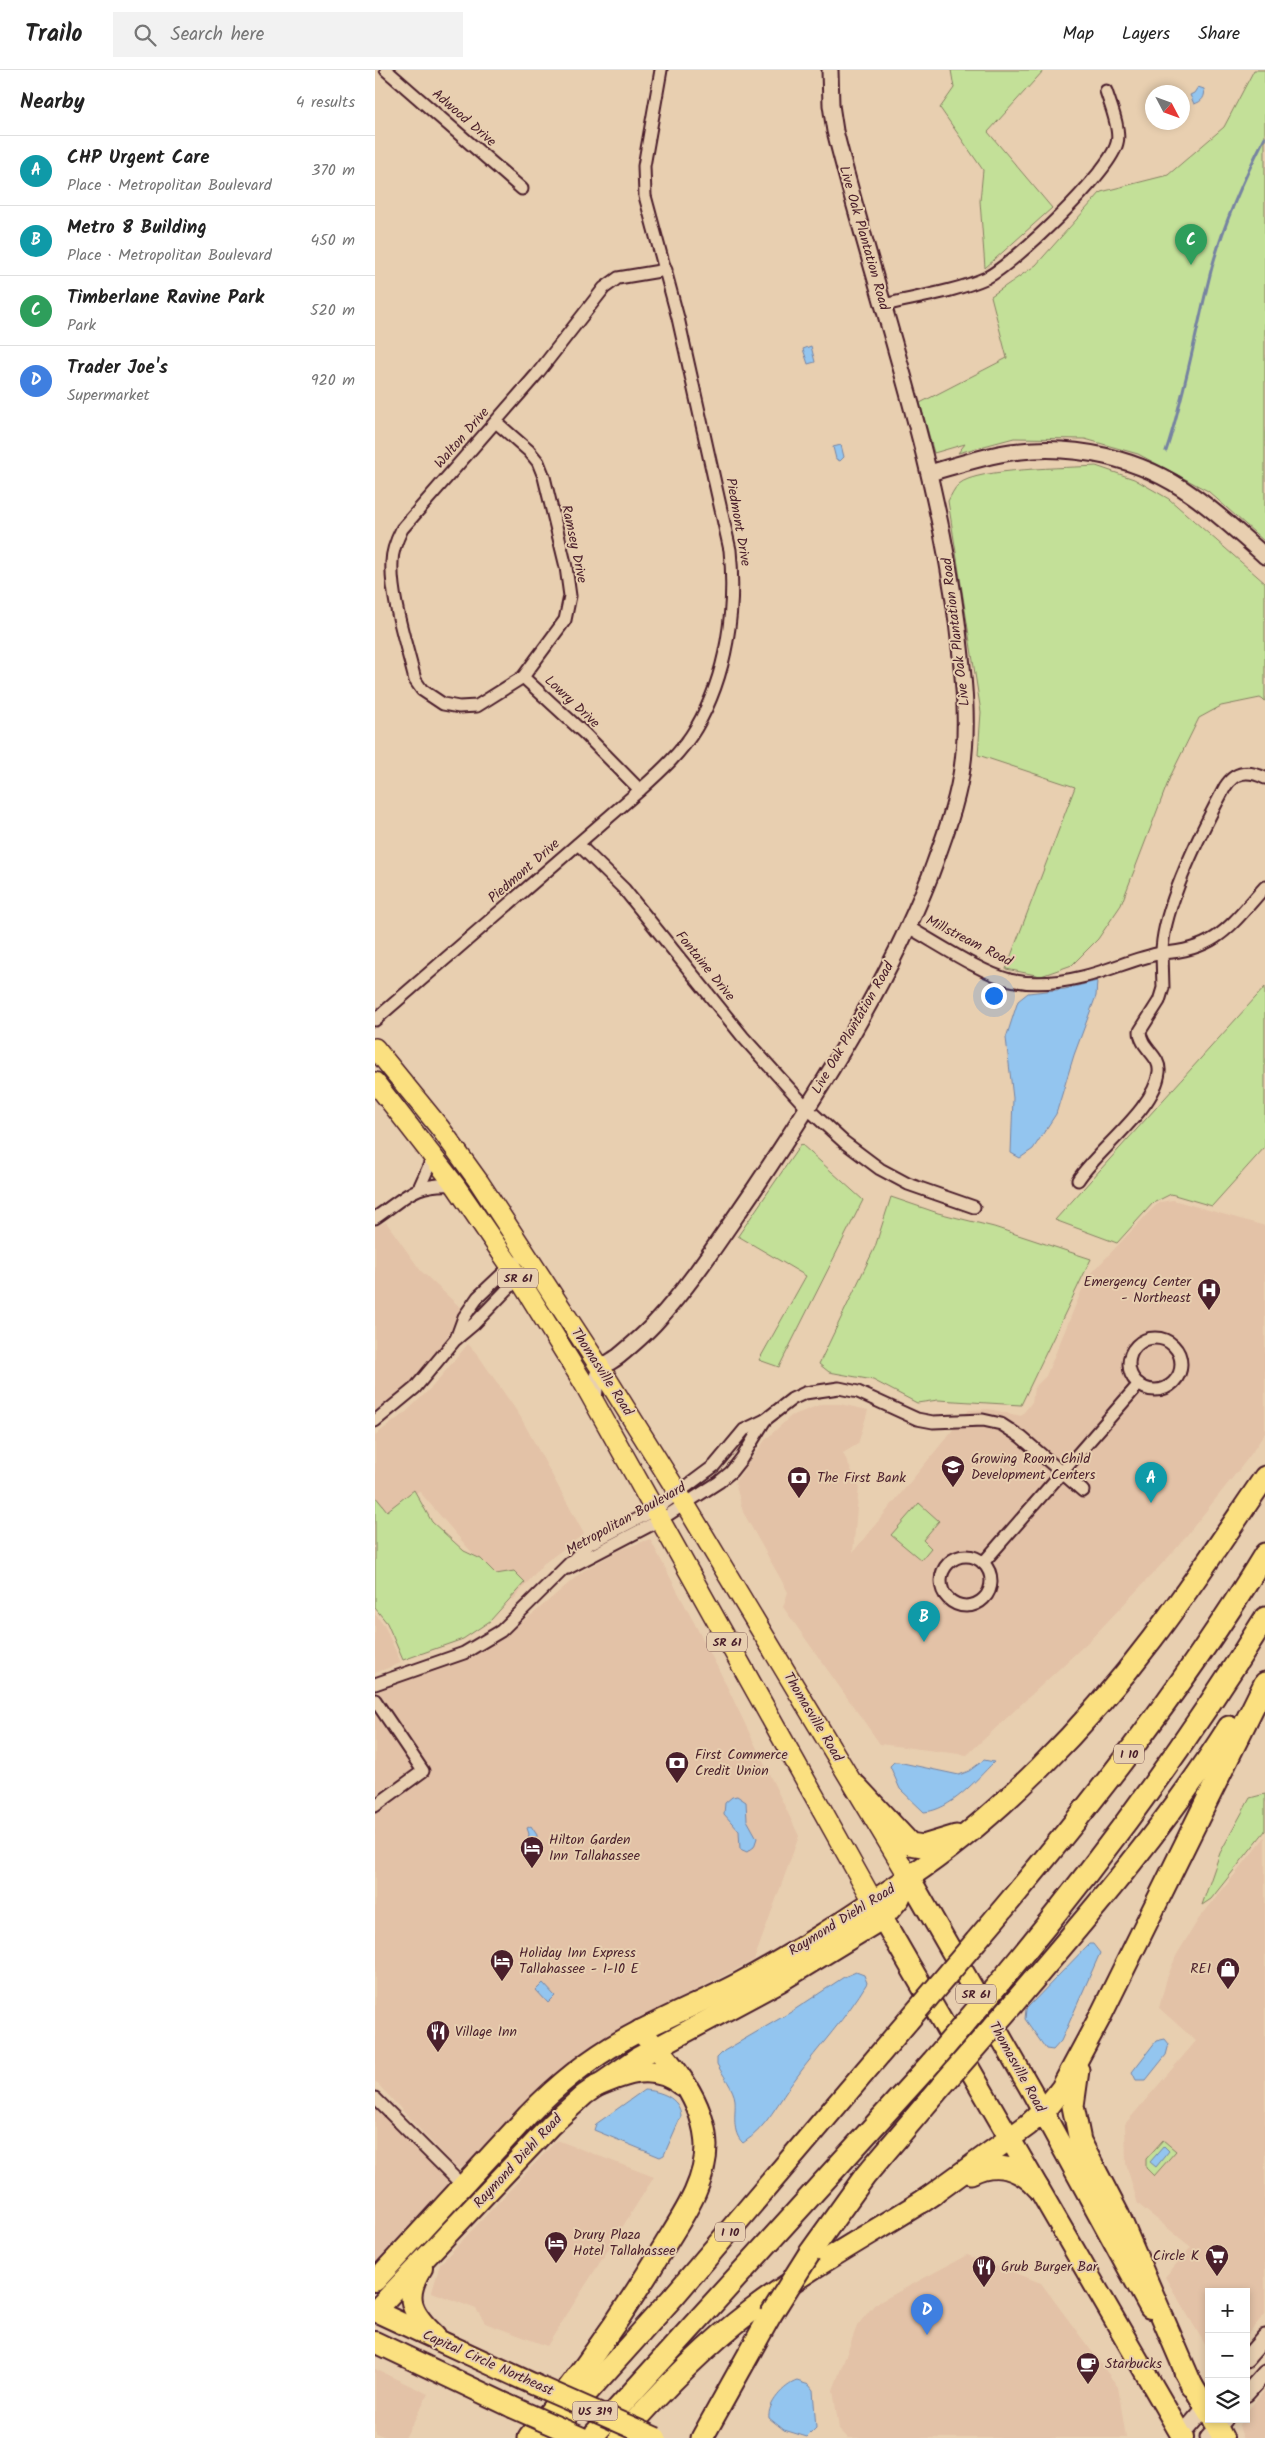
<!DOCTYPE html>
<meta charset="utf-8">
<style>
body{margin:0;font-family:Kalam,sans-serif;background:#f2f2f2;color:#222}
.controls{position:absolute;right:15px;bottom:15px;display:grid;overflow:hidden;border-radius:0px;box-shadow:0 2px 8px #0003}
.controls button{width:45px;height:45px;display:grid;place-items:center;padding:0;border:0;border-bottom:1px solid #e0e0e0;background:#fff;color:#222;font:25px sans-serif}
.compass{position:absolute;left:770px;top:15px;width:45px;height:45px;border-radius:50%;background:#fff;box-shadow:0 2px 8px #0003;rotate:131deg}
.you{position:absolute;left:618px;top:925px;width:18px;height:18px;margin:-12px;border:4px solid #fff;border-radius:50%;background:#1a73e8;box-shadow:0 0 0 8px #1a73e833}
.badge{display:grid;place-items:center;width:32px;height:32px;border-radius:50%;background:#0b8043;color:#fff;font-size:16px;font-weight:700}
.pin{position:absolute;translate:-50% -41px;filter:drop-shadow(0 1px 2px #0008)}
.pin::after{content:'';position:absolute;top:26px;width:18px;height:15px;background:inherit;clip-path:polygon(0 0,100% 0,50% 100%)}
.list{margin:0;padding:0;list-style:none}
h2{display:flex;justify-content:space-between;align-items:center;height:65px;margin:0;padding:0 20px;font-size:21px}
h2 small{font-size:16px;font-weight:400;color:#767676}
.list li{display:grid;grid-template-columns:32px 1fr auto;gap:15px;align-items:center;box-sizing:border-box;height:70px;padding:0 20px;border-top:1px solid #e0e0e0}
.list b{display:block;font-size:19px;white-space:nowrap}
.list p{margin:0;font-size:16px;white-space:nowrap;color:#767676}
.list em{font-size:16px;font-style:normal;color:#767676}
.icon{flex:none;width:28px;height:28px;fill:none;stroke:currentColor;stroke-width:2;stroke-linecap:round;stroke-linejoin:round}
.map{position:relative;flex:none;width:890px;height:2368px;overflow:hidden}
header{display:flex;align-items:center;gap:30px;box-sizing:border-box;height:70px;padding:0 25px;background:#fff;border-bottom:1px solid #e0e0e0}
header strong{font-size:24px}
nav{display:flex;gap:28px;margin-inline-start:auto;font-size:18px}
.search{width:350px;height:45px;background:#f2f2f2;display:flex;align-items:center;gap:12px;box-sizing:border-box;padding:0 18px;border-radius:0px;color:#767676;font-size:19px}
main{display:flex}
aside{flex:1;background:#fff}
.map>svg:first-child{display:block}
</style>
<header>
<strong>Trailo</strong>
<div class="search"><svg class="icon" aria-label="search" viewBox="0 0 24 24"><circle cx="10" cy="10" r="6"/><path d="M15 15l6 6"/></svg>Search here</div>
<nav><a>Map</a><a>Layers</a><a>Share</a></nav>
</header>
<main>
<aside>
<h2>Nearby<small>4 results</small></h2>
<ul class="list">
<li><span class="badge" style="background:#0f9aa8">A</span><div><b>CHP Urgent Care</b><p>Place · Metropolitan Boulevard</p></div><em>370 m</em></li>
<li><span class="badge" style="background:#0f9aa8">B</span><div><b>Metro 8 Building</b><p>Place · Metropolitan Boulevard</p></div><em>450 m</em></li>
<li><span class="badge" style="background:#2e9e5b">C</span><div><b>Timberlane Ravine Park</b><p>Park</p></div><em>520 m</em></li>
<li><span class="badge" style="background:#3f7fe0">D</span><div><b>Trader Joe's</b><p>Supermarket</p></div><em>920 m</em></li>
</ul>
</aside>
<div class="map">
<svg width="890" height="2368" viewBox="0 0 890 2368">
<rect width="100%" height="100%" fill="#e8cfb0"/>
<filter id="ink" filterUnits="userSpaceOnUse"><feTurbulence type="fractalNoise" baseFrequency=".02" numOctaves="2"/><feDisplacementMap in="SourceGraphic" scale="10" xChannelSelector="R" yChannelSelector="G"/><feConvolveMatrix kernelMatrix="1 2 1 2 8 2 1 2 1" color-interpolation-filters="sRGB"/></filter>
<g filter="url(#ink)">
<g fill="#e3c2a7">
<path d="M798 1130 890 1156V1363L874 1387 800 1480 715 1570 592 1685 505 1674 408 1537 413 1522 368 1442 360 1412 390 1370 416 1346 447 1334H465L493 1340 483 1374 468 1383 484 1416 478 1482 594 1340 614 1339 646 1346 657 1332 659 1318 671 1306 712 1208 777 1139 785 1132Z"/>
<path d="M11 1152 46 1201 88 1240 71 1269 43 1305 26 1324 0 1344V1157Z"/>
<path d="M93 1274 103 1285 145 1346 209 1464 168 1494 138 1530 44 1421 13 1445 0 1426V1365L30 1343 58 1316Z"/>
<path d="M275 1469 345 1602 424 1766 379 1890 244 1960 195 1994 165 2021 92 2096 83 2098 76 2093 0 2011V1620L100 1585 159 1543 208 1501 245 1480Z"/>
<path d="M0 1544 10 1557 26 1593 0 1603Z"/>
<path d="M890 1767V2244L871 2266V2222H834V2281L790 2207 816 2177 763 2134 751 2094 750 2054 821 1971 784 1938 792 1908 801 1886 823 1850Z"/>
<path d="M0 2034 72 2109 73 2116 0 2196Z"/>
<path d="M182 2070 279 2107 172 2276 110 2253 101 2239 57 2222 65 2194Z"/>
<path d="M592 2185 666 2213 743 2317 751 2368H473L464 2359 458 2320 482 2256 499 2235Z"/>
<path d="M0 2299 53 2324 30 2368H14L0 2363Z"/>
<path d="M890 2320V2368H868L864 2356 866 2350 871 2349V2342Z"/>
</g>
<g fill="#c3e098" stroke="#868062">
<path d="M576 0H669L613 62 677 138 610 198 605 131 608 100 565 38 579 18Z"/>
<path d="M879 0H890V472L833 421 763 384 710 369 639 368 583 383 590 374 559 383 545 333 632 288 616 226 661 195 726 122 793 105 849 57Z"/>
<path d="M721 396 759 409 794 429 890 513V631L885 628 846 636 824 648 795 707 746 835 723 869 697 895 666 906 631 899 700 717 603 685 606 642 573 431C576 426 579 418 584 414 602 398 694 398 721 396Z"/>
<path d="M890 917V1077L837 1136 796 1124 778 1133 742 1173 680 1150Z"/>
<path d="M426 1074 488 1130 404 1297 384 1290 431 1206 363 1166Z"/>
<path d="M516 1127 563 1143 619 1157 716 1189 646 1335 563 1330 542 1333 498 1310 454 1302 444 1294 500 1177Z"/>
<path d="M39 1420 57 1452 89 1481 106 1489 121 1504 139 1501 150 1512 115 1551 88 1569 28 1590 12 1553 0 1538V1426L12 1441Z"/>
<path d="M544 1433 564 1451 548 1470 556 1478 546 1490 516 1465Z"/>
<path d="M890 1724V1761L836 1829 827 1835 845 1783 875 1728Z"/>
<path d="M788 2070 801 2081 779 2106 771 2098V2089Z"/>
</g>
<g fill="#93c5ef" stroke="#7683a1">
<path d="M823 17 829 19C831 26 827 32 819 34L815 25 819 23Z"/>
<path d="M436 276 440 292 433 294 428 279Z"/>
<path d="M466 375 469 387 465 391 461 389 458 377Z"/>
<path d="M722 911 721 926 699 985 681 1044 658 1079 645 1088 636 1083 638 1028 631 968 643 931 653 923 690 919Z"/>
<path d="M609 1690 619 1692C601 1710 576 1740 549 1742L525 1719 515 1696 519 1692H523L584 1705 594 1701Z"/>
<path d="M362 1726 371 1732 372 1750 382 1768 379 1777 372 1782 365 1779 364 1761 349 1744 350 1733 357 1727Z"/>
<path d="M156 1756 162 1765 161 1772 158 1773 153 1769 154 1764 152 1758Z"/>
<path d="M714 1874H718L725 1883 686 1971 678 1980 671 1979 650 1949 651 1939Z"/>
<path d="M481 1902 489 1905 492 1913C472 1947 444 1976 421 2008 404 2030 392 2058 368 2073 356 2062 361 2044 360 2030 359 2019 347 2004 342 1994V1988L349 1981 416 1942 469 1907Z"/>
<path d="M168 1913 180 1926 173 1933 161 1920Z"/>
<path d="M790 1969 794 1974 791 1985 771 2010H761L757 2002 781 1971Z"/>
<path d="M269 2020C284 2021 305 2027 306 2046L289 2085 285 2087 219 2060 221 2054Z"/>
<path d="M789 2076 794 2081 781 2097 775 2092Z"/>
<path d="M422 2311 434 2315 438 2320 441 2358 432 2367 409 2360 394 2348C392 2334 409 2315 422 2311Z"/>
</g>
<g fill="none" stroke-linecap="round" stroke-linejoin="round">
<path stroke="#7683a1" stroke-width="3" d="M791 381C811 321 821 258 837 197 849 154 870 106 890 67"/>
<g stroke="#4a1f2b" stroke-width="15">
<g id="minor">
<path d="M11 0 147 119"/>
<path d="M508 235C542 227 579 222 611 208 639 194 735 102 742 73 746 60 735 34 731 21"/>
<path d="M121 352 154 381 163 392 169 407 191 497 195 526 190 550 148 607 102 636 84 637 68 634 47 620 40 610C32 576 15 527 17 492 17 481 22 469 27 459L162 304 229 218 243 208 291 200"/>
<path d="M148 607 210 664 265 720"/>
<path d="M890 708C873 700 860 701 850 717 828 758 787 838 787 883 842 880 856 855 890 817"/>
<path d="M203 774 249 819 368 967 432 1038 469 1072 505 1099 533 1114 599 1137"/>
<path d="M533 857C560 872 606 903 635 910 658 915 683 913 707 907 734 901 759 888 787 883L788 918 784 931 765 961C765 978 786 986 784 1002 780 1039 723 1079 703 1110"/>
<path d="M0 950 265 720C285 702 307 682 321 658 352 605 361 540 355 480L303 248 270 126 269 96 286 0"/>
<path d="M45 1116 58 1087"/>
<path d="M0 1148C31 1127 40 1112 80 1115"/>
<circle cx="780" cy="1294" r="26"/>
<path d="M81 1269 89 1247 103 1227 140 1192"/>
<path d="M0 1351 40 1318 80 1270 99 1254 147 1204"/>
<circle cx="591" cy="1511" r="25"/>
<path d="M608 1493 764 1314"/>
<path d="M193 1498 285 1450 344 1412 356 1402 367 1388 390 1350"/>
<path d="M0 1614 89 1583 126 1561 214 1474 280 1440 339 1396 369 1360 390 1350 417 1329 430 1323 464 1318 483 1322 542 1349 558 1352 608 1350 626 1354 646 1367 708 1421"/>
<path d="M0 1630 48 1701 0 1736"/>
<path d="M0 2028 88 2116"/>
</g>
</g>
<g stroke="#4a1f2b" stroke-width="19">
<g id="tertiary">
<path d="M555 403C582 395 609 386 636 382 698 373 766 388 817 425 843 443 866 465 890 486"/>
<path d="M219 1333C220 1322 219 1307 226 1299 230 1294 239 1290 244 1286 256 1276 269 1265 280 1253 318 1212 348 1164 380 1118 446 1019 511 917 555 806 567 773 580 740 586 705 595 655 588 602 582 552 560 384 501 225 460 61L456 35 455 0"/>
<path d="M871 2289 890 2267"/>
<path d="M871 2324 890 2303"/>
<path d="M804 2368 834 2333"/>
<path d="M833 2368 850 2349"/>
</g>
</g>
<g stroke="#4a1f2b" stroke-width="22">
<g id="primary">
<path d="M0 978 65 1058 104 1112 226 1299 310 1434 534 1807"/>
<path d="M0 1012 80 1115 143 1207 208 1312 498 1831"/>
</g>
</g>
<g stroke="#4a1f2b" stroke-width="24">
<g id="trunk">
<path d="M534 1807 656 2020 775 2238"/>
<path d="M501 1837 808 2368"/>
<path d="M47 2198C28 2227 36 2243 60 2265"/>
<path d="M0 2211 153 2045C182 2015 212 1990 248 1970 285 1949 326 1933 364 1913 423 1882 479 1844 534 1807"/>
<path d="M0 2241 176 2055 209 2025 264 1987 404 1912 507 1849 524 1829 534 1807"/>
<path d="M0 2241 158 2314"/>
<path d="M0 2272 137 2337"/>
<path d="M809 2301 834 2343"/>
<path d="M838 2349 848 2368"/>
</g>
</g>
<g stroke="#4a1f2b" stroke-width="25">
<g id="motorway">
<path d="M481 1716 535 1774 548 1776 581 1766"/>
<path d="M534 1807C623 1748 713 1654 777 1569 817 1516 853 1461 890 1407"/>
<path d="M601 1871C706 1748 806 1622 890 1484"/>
<path d="M625 1912C721 1797 811 1675 890 1548"/>
<path d="M638 1934C714 1845 791 1756 854 1657"/>
<path d="M703 2000 698 2036 705 2071 743 2144 817 2316"/>
<path d="M221 2016C251 2003 279 1992 307 2015"/>
<path d="M596 2103C621 2090 645 2098 663 2118"/>
<path d="M547 2132 653 2055 672 2037 687 2018 725 1947 890 1613"/>
<path d="M434 2184 490 2106 569 2013"/>
<path d="M154 2368C203 2309 248 2245 287 2180 306 2148 331 2115 331 2076 330 2031 296 1991 265 1961"/>
<path d="M171 2368 299 2226 533 1951"/>
<path d="M216 2368 557 1992"/>
<path d="M245 2368C285 2322 327 2278 376 2241 434 2197 498 2163 559 2124"/>
<path d="M327 2368 395 2246"/>
</g>
</g>
<use href="#minor" stroke="#e8cfb0" stroke-width="11"/>
<use href="#tertiary" stroke="#e8cfb0" stroke-width="15"/>
<use href="#primary" stroke="#fbe080" stroke-width="19"/>
<use href="#trunk" stroke="#fbe080" stroke-width="20"/>
<use href="#motorway" stroke="#fbe080" stroke-width="21"/>
<g stroke="#4a1f2b" stroke-width="24" stroke-linecap="butt">
<g id="trunk-bridge">
<path d="M158 2314 281 2368"/>
<path d="M137 2337 207 2368"/>
</g>
</g>
<g stroke="#4a1f2b" stroke-width="25" stroke-linecap="butt">
<g id="motorway-bridge">
<path d="M533 1951 601 1871"/>
<path d="M557 1992 625 1912"/>
<path d="M569 2013 638 1934"/>
<path d="M395 2246 434 2184"/>
</g>
</g>
<use href="#trunk-bridge" stroke="#fbe080" stroke-width="20"/>
<use href="#motorway-bridge" stroke="#fbe080" stroke-width="21"/>
</g>
</g>
<defs>
<g id="hospital-pin" transform="scale(1.25)"><path d="M0 17L-7.5 6A9.5 9.5 0 1 1 7.5 6Z" fill="#4a1f2b" stroke="#e8cfb0"/><path d="M-5-5h3v3.5h4V-5h3V5h-3V1.5h-4V5h-3Z" fill="#fff"/></g>
<g id="school-pin" transform="scale(1.25)"><path d="M0 17L-7.5 6A9.5 9.5 0 1 1 7.5 6Z" fill="#4a1f2b" stroke="#e8cfb0"/><path d="M0-5L7-2L0 1L-7-2ZM-4 1L0 2.5L4 1V4Q0 6-4 4Z" fill="#fff"/></g>
<g id="bank-pin" transform="scale(1.25)"><path d="M0 17L-7.5 6A9.5 9.5 0 1 1 7.5 6Z" fill="#4a1f2b" stroke="#e8cfb0"/><path d="M-6-4H6V4H-6ZM0-2.3a2.3 2.3 0 1 0 0 4.6a2.3 2.3 0 1 0 0-4.6Z" fill="#fff"/></g>
<g id="hotel-pin" transform="scale(1.25)"><path d="M0 17L-7.5 6A9.5 9.5 0 1 1 7.5 6Z" fill="#4a1f2b" stroke="#e8cfb0"/><path d="M-6-4.5h1.5V1H6V5H4.5V3h-9V5H-6ZM-4 0a1.8 1.8 0 1 1 3.6 0ZM.5 0V-2.5h3Q6-2.5 6 0Z" fill="#fff"/></g>
<g id="shop-pin" transform="scale(1.25)"><path d="M0 17L-7.5 6A9.5 9.5 0 1 1 7.5 6Z" fill="#4a1f2b" stroke="#e8cfb0"/><path d="M-5-2.5h2.3a2.7 3.5 0 0 1 5.4 0H5L5.5 6h-11ZM-1.5-2.5h3a1.5 2.3 0 0 0-3 0Z" fill="#fff"/></g>
<g id="restaurant-pin" transform="scale(1.25)"><path d="M0 17L-7.5 6A9.5 9.5 0 1 1 7.5 6Z" fill="#4a1f2b" stroke="#e8cfb0"/><path d="M-5-6h1v4h1v-4h1v4h1v-4h1v5L-1.5 .5V6h-2V.5L-5-1ZM5-6V6H3V1.5H1.5Q1.5-4 5-6Z" fill="#fff"/></g>
<g id="supermarket-pin" transform="scale(1.25)"><path d="M0 17L-7.5 6A9.5 9.5 0 1 1 7.5 6Z" fill="#4a1f2b" stroke="#e8cfb0"/><path d="M-6-5.5h2.5l.6 2H6L4.5 2H-2.5L-4.4-4H-6ZM-1.5 3.2a1.3 1.3 0 1 0 .1 0ZM3 3.2a1.3 1.3 0 1 0 .1 0Z" fill="#fff"/></g>
<g id="cafe-pin" transform="scale(1.25)"><path d="M0 17L-7.5 6A9.5 9.5 0 1 1 7.5 6Z" fill="#4a1f2b" stroke="#e8cfb0"/><path d="M-5.5-4.5H6V0H3Q3 3.5 0 3.5H-2.5Q-5.5 3.5-5.5 0ZM3-3.2v2h1.7v-2ZM-6 4.5H4V6H-6Z" fill="#fff"/></g>
</defs>
<g fill-rule="evenodd">
<use href="#hospital-pin" x="834" y="1220"/>
<use href="#school-pin" x="578" y="1397"/>
<use href="#bank-pin" x="424" y="1408"/>
<use href="#bank-pin" x="302" y="1693"/>
<use href="#hotel-pin" x="157" y="1778"/>
<use href="#hotel-pin" x="127" y="1891"/>
<use href="#shop-pin" x="853" y="1899"/>
<use href="#restaurant-pin" x="63" y="1962"/>
<use href="#hotel-pin" x="181" y="2173"/>
<use href="#supermarket-pin" x="842" y="2186"/>
<use href="#restaurant-pin" x="609" y="2197"/>
<use href="#cafe-pin" x="713" y="2294"/>
</g>
<g text-anchor="middle" dominant-baseline="central" stroke-width="4" stroke-linejoin="round" paint-order="stroke">
<g fill="#e8cfb0" stroke="#795453" stroke-width="1">
<rect x="123" y="1198.5" width="40" height="19" rx="4"/>
<rect x="332" y="1562.5" width="40" height="19" rx="4"/>
<rect x="739" y="1674.5" width="30" height="19" rx="4"/>
<rect x="581" y="1914.5" width="40" height="19" rx="4"/>
<rect x="340" y="2152.5" width="30" height="19" rx="4"/>
<rect x="197.5" y="2331.5" width="45" height="19" rx="4"/>
</g>
<g font-size="12" font-weight="bold" fill="#4a1f2b">
<text x="143" y="1208">SR 61</text>
<text x="352" y="1572">SR 61</text>
<text x="754" y="1684">I 10</text>
<text x="601" y="1924">SR 61</text>
<text x="355" y="2162">I 10</text>
<text x="220" y="2341">US 319</text>
</g>
<g font-size="14" fill="#4a1f2b" stroke="#e8cfb0">
<text transform="translate(89 48) rotate(41)">Adwood Drive</text>
<text transform="translate(489 168) rotate(74)">Live Oak Plantation Road</text>
<text transform="translate(87 368) rotate(-49)">Walton Drive</text>
<text transform="translate(363 452) rotate(80)">Piedmont Drive</text>
<text transform="translate(199 474) rotate(78)">Ramsey Drive</text>
<text transform="translate(581 562) rotate(-97)">Live Oak Plantation Road</text>
<text transform="translate(197 632) rotate(43)">Lowry Drive</text>
<text transform="translate(149 801) rotate(-41)">Piedmont Drive</text>
<text transform="translate(594 871) rotate(27)">Millstream Road</text>
<text transform="translate(330 896) rotate(51)">Fontaine Drive</text>
<text transform="translate(478 958) rotate(-60)">Live Oak Plantation Road</text>
<text transform="translate(227 1302) rotate(57)">Thomasville Road</text>
<text transform="translate(251 1449) rotate(-29)">Metropolitan Boulevard</text>
<text transform="translate(438 1647) rotate(59)">Thomasville Road</text>
<text transform="translate(467 1850) rotate(-32)">Raymond Diehl Road</text>
<text transform="translate(642 1997) rotate(61)">Thomasville Road</text>
<text transform="translate(143 2091) rotate(-47)">Raymond Diehl Road</text>
<text transform="translate(113 2293) rotate(24)">Capital Circle Northeast</text>
</g>
<g font-size="14" fill="#4a1f2b" stroke="#e8cfb0" text-anchor="start">
<text x="816" y="1212" text-anchor="end">Emergency Center<tspan x="816" dy="16">- Northeast</tspan></text>
<text x="596" y="1389">Growing Room Child<tspan x="596" dy="16">Development Centers</tspan></text>
<text x="442" y="1408">The First Bank</text>
<text x="320" y="1685">First Commerce<tspan x="320" dy="16">Credit Union</tspan></text>
<text x="174" y="1770">Hilton Garden<tspan x="174" dy="16">Inn Tallahassee</tspan></text>
<text x="144" y="1883">Holiday Inn Express<tspan x="144" dy="16">Tallahassee - I-10 E</tspan></text>
<text x="836" y="1899" text-anchor="end">REI</text>
<text x="80" y="1962">Village Inn</text>
<text x="198" y="2165">Drury Plaza<tspan x="198" dy="16">Hotel Tallahassee</tspan></text>
<text x="824" y="2186" text-anchor="end">Circle K</text>
<text x="626" y="2197">Grub Burger Bar</text>
<text x="730" y="2294">Starbucks</text>
</g>
</g>
</svg>
<div class="controls">
<button>+</button>
<button>−</button>
<button><svg class="icon" aria-label="layers" viewBox="0 0 24 24"><path d="M12 4l9 5-9 5-9-5zM3 14l9 5 9-5"/></svg></button>
</div>
<svg class="compass" viewBox="-18 -18 36 36"><path d="M0-13l5 13h-10z" fill="#e53935"/><path d="M0 13l5-13h-10z" fill="#767676"/></svg>
<div class="you"></div>
<div class="pin badge" style="left:776px;top:1433px;background:#0f9aa8">A</div>
<div class="pin badge" style="left:549px;top:1572px;background:#0f9aa8">B</div>
<div class="pin badge" style="left:816px;top:195px;background:#2e9e5b">C</div>
<div class="pin badge" style="left:552px;top:2265px;background:#3f7fe0">D</div>
</div>
</main>
